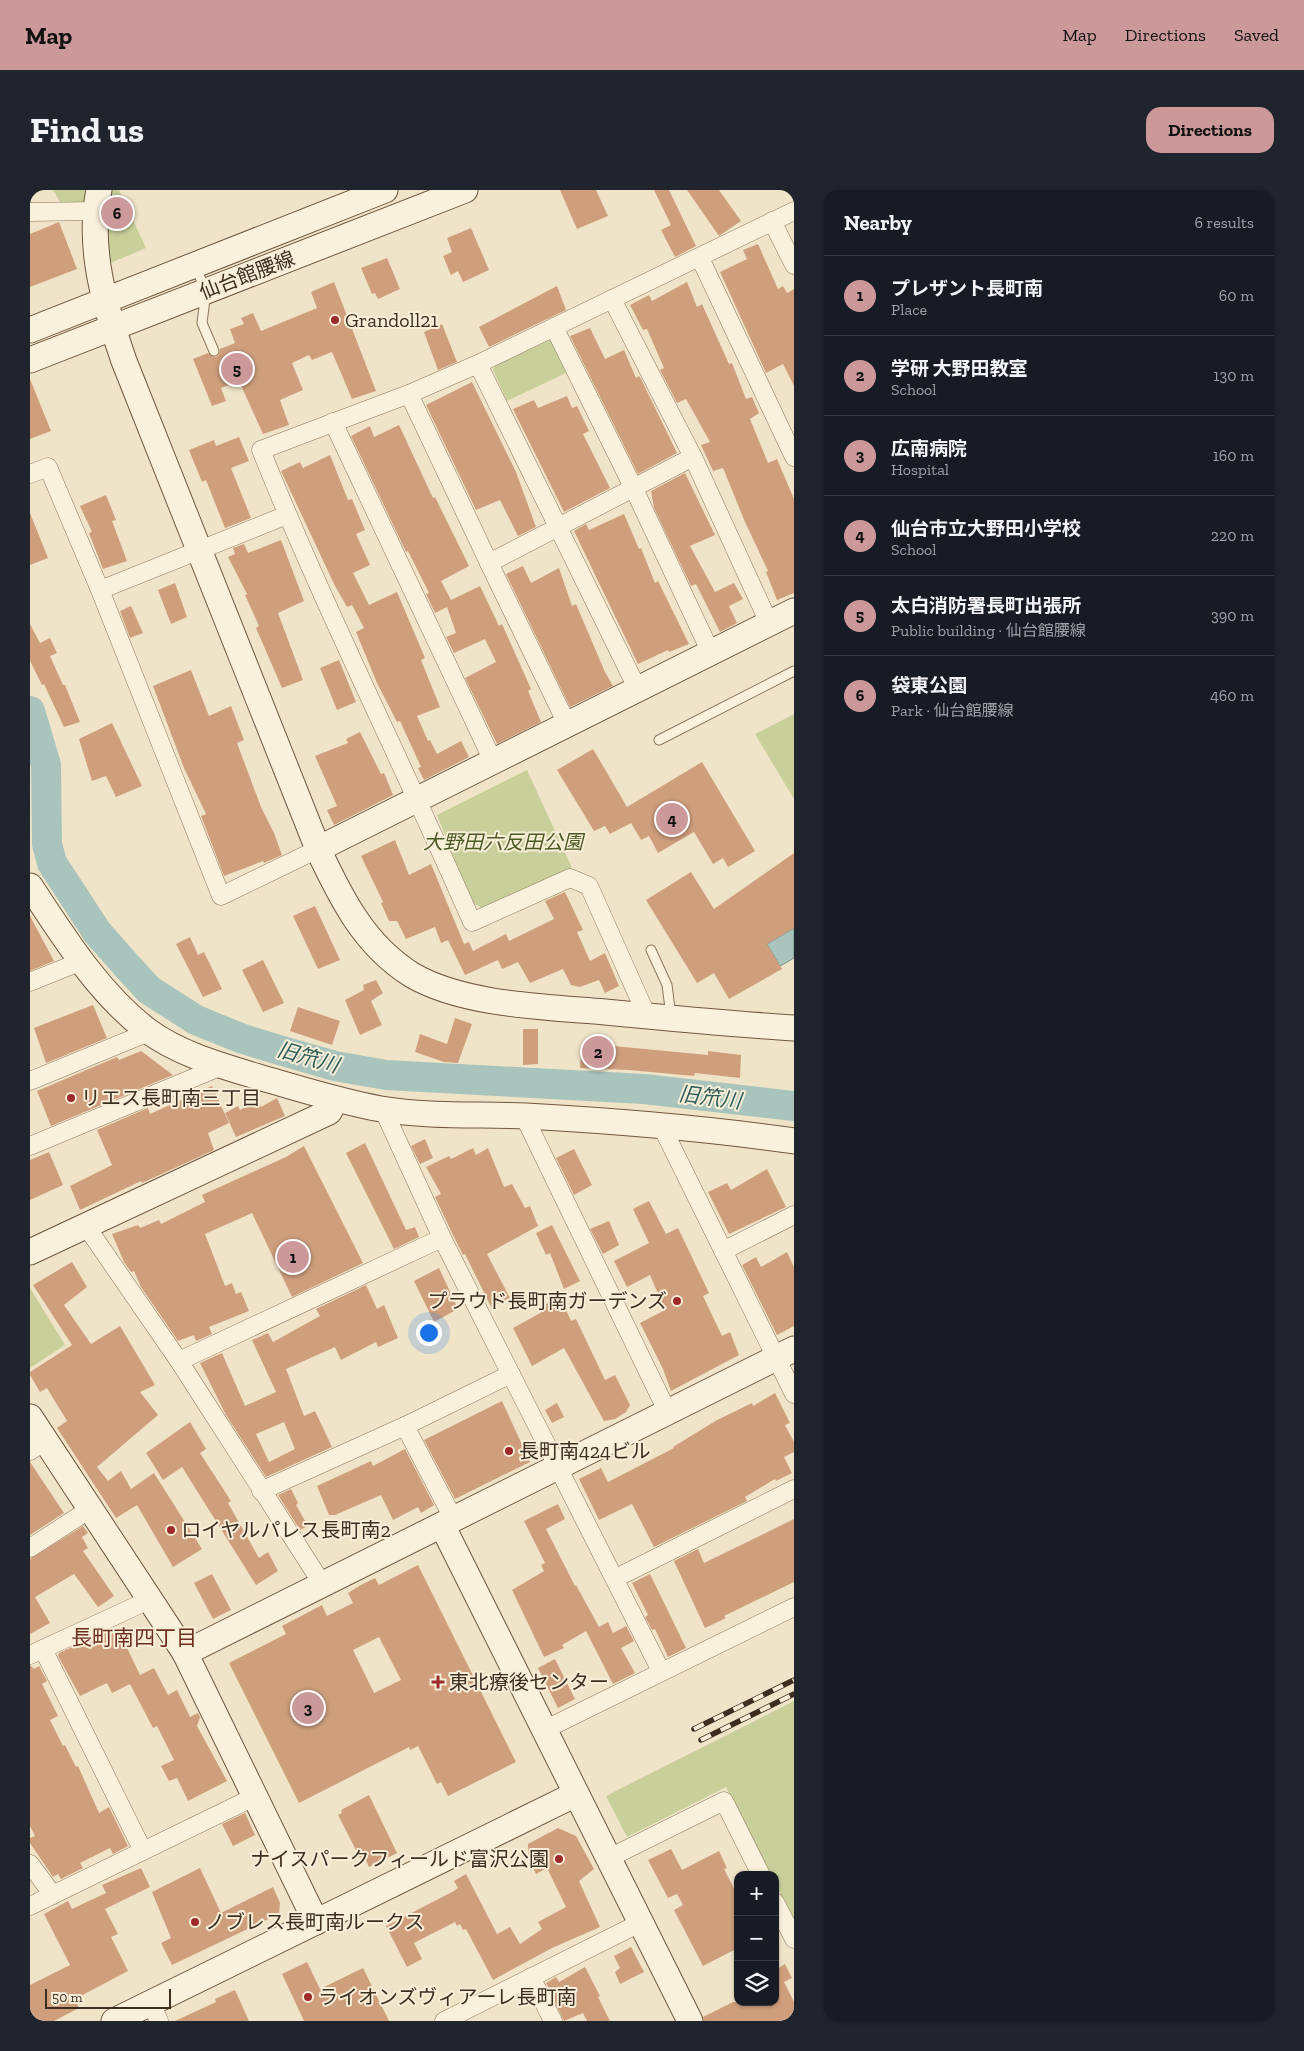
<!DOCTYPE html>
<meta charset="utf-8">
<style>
body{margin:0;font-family:"Zilla Slab","Noto Sans JP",serif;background:#20242c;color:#f1f3f6}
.controls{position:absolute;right:15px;bottom:15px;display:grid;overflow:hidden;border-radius:10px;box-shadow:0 1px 4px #0004}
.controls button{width:45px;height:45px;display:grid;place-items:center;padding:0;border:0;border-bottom:1px solid #363941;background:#171b24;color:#f1f3f6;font:25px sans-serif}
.scale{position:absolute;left:15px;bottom:12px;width:126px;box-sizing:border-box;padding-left:5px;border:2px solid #3d2e20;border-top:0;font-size:14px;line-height:18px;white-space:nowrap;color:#3d2e20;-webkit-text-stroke:4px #f7eed8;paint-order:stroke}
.you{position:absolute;left:398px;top:1142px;width:18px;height:18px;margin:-12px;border:4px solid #fff;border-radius:50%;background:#1a73e8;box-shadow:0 0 0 8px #1a73e833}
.badge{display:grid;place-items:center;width:32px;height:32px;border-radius:50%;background:#cc999b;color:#111;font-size:16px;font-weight:700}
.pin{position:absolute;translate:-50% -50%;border:2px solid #fff;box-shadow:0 1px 5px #0006}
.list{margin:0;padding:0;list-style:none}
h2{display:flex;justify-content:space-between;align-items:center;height:65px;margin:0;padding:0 20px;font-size:21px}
h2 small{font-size:16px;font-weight:400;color:#9ea1a6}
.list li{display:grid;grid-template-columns:32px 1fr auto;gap:15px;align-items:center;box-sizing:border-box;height:80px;padding:0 20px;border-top:1px solid #363941}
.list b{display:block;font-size:19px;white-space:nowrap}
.list p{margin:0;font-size:16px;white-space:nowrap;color:#9ea1a6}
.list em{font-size:16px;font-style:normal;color:#9ea1a6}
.icon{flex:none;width:28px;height:28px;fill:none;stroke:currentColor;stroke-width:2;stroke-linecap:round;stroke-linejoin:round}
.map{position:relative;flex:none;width:764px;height:1831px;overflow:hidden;border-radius:15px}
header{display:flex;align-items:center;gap:30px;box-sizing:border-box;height:70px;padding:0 25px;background:#cc999b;color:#111}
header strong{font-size:24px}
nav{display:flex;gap:28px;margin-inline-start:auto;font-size:18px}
.intro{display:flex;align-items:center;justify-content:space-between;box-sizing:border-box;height:120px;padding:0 30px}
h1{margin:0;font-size:35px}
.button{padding:12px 22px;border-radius:15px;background:#cc999b;color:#111;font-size:18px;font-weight:700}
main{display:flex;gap:30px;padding:0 30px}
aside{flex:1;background:#171b24;border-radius:15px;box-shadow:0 1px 4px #0004}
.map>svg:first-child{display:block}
</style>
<header>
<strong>Map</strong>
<nav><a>Map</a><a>Directions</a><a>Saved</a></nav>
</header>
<div class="intro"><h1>Find us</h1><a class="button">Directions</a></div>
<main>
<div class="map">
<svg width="764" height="1831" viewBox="0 0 764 1831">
<rect width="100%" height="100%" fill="#f0e4c8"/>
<g fill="#c9cf9b">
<path d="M23 0H59L57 13 30 12Z"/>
<path d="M79 0H89L116 58 78 74 72 38Z"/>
<path d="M519 146 536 183 477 211 463 180 467 170Z"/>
<path d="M764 524V609L725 544Z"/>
<path d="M497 580 542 678 453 718 442 713 407 625Z"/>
<path d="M0 1098 35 1155 0 1178Z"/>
<path d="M764 1511V1730L745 1693V1685H741L696 1597 597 1647 576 1606Z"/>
</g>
<path fill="#a9c4bc" stroke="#6f938a" d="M764 738V768L750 776 737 754Z"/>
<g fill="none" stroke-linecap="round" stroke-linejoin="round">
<path stroke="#a9c4bc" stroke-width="30" d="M0 521 16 575 17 654 22 673 67 742 97 776 119 800 166 830 213 849 256 862 305 876 356 885 614 899 764 916"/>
</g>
<g fill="#cf9f7d" fill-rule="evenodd">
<path d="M530 0H566L578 26 547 39Z"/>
<path d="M624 0H639L666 56 645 67 631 40 641 35Z"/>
<path d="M657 0H689L711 31 689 46Z"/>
<path d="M29 32 47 79 0 97V44Z"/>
<path d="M441 38 459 80 433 92 428 81 421 85 413 66 422 62 417 48Z"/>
<path d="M728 54 748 99 753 96 757 103 764 99V196L753 174 736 183 690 82 717 69 713 60Z"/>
<path d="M357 68 370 99 348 109 345 103 342 104 331 78Z"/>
<path d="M304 92 346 201 322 209 302 162 282 170 279 165 262 173 273 200 250 210 259 235 233 244 209 191 191 198 196 211 182 216 163 169 178 163 186 167 189 164 190 159 205 153 200 139 214 134 211 128 223 123 231 141 287 118 281 102Z"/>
<path d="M657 92 667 117 672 114 699 174 702 173 716 209 722 207 729 223 720 229 738 273 747 269 764 309V403L747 410 736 382 738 381 715 332 693 278 683 281 671 255 680 252 656 209 647 213 630 180 634 178 617 139 613 140 600 115 619 105 622 111Z"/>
<path d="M527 96 536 120 459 157 449 137Z"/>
<path d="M412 134 427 172 408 180 394 142Z"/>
<path d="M560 138 575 169 594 160 606 188 609 186 611 189 647 263 608 284 540 146Z"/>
<path d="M0 189 21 241 0 249Z"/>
<path d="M442 192 486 282 506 337 488 346 470 310 446 320 396 215Z"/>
<path d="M537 206 542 218 547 216 559 241 553 244 580 298 534 322 483 219 504 210 508 218Z"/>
<path d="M369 235 403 308 405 307 439 376 411 391 421 410 450 396 469 436 472 434 501 499 498 501 511 532 467 554 435 488 466 472 455 449 424 463 416 447 426 443 417 417 405 423 396 404 399 403 378 361 376 362 321 246 340 236 344 247Z"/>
<path d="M209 247 219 271 201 278 221 328 195 338 176 290 172 292 159 260 184 250 186 256Z"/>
<path d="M300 265 318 310 322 309 335 340 326 344 340 375 323 383 339 415 367 402 395 468 391 470 410 517 387 526 398 551 400 550 407 564 431 551 439 567 394 590 388 578 391 577 370 531 367 532 347 493 326 442 334 438 322 415 317 417 305 396 251 281 270 272 273 278Z"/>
<path d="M655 283 685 345 660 356 685 402 704 393 713 409 699 416 707 433 690 442 666 394 661 396 624 318 621 301Z"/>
<path d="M76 305 86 330 82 331 97 371 73 379 59 343 62 342 50 316Z"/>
<path d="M0 323 18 368 0 375Z"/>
<path d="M594 324 609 359 611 358 625 393 628 391 659 454 639 462 638 460 608 474 544 341 556 334 559 340Z"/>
<path d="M251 350 274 411 248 423 273 490 252 498 226 438 229 436 215 405 217 404 198 367 205 364 203 358 214 354 218 363Z"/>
<path d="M493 376 501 393 529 378 542 416 546 414 575 482 583 496 540 517 476 384Z"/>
<path d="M145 393 157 427 141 434 128 400Z"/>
<path d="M101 416 113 443 100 448 90 421Z"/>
<path d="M0 434 10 453 20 448 27 463 20 466 33 495H35L50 532 34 537 14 494 12 495 0 471Z"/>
<path d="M309 470 326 512 307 520 290 478Z"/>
<path d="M161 480 179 526 201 516 214 550 207 553 231 617 244 643 252 665 234 673 233 671 194 686 171 626 176 624 154 578 123 496Z"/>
<path d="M82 533 112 596 86 607 76 586 62 591 49 549Z"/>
<path d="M330 542 351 584 354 583 363 605 304 635 297 620 307 616 285 566 318 553 316 549Z"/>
<path d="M563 559 597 617 672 572 725 661 698 677 693 668 683 674 664 642 628 663 619 646 611 650 601 633 580 644 575 636 564 641 527 580Z"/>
<path d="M365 650 379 685 401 674 434 754 439 752 443 761 476 744 479 751 524 729 515 711 535 702 553 740 547 742 560 771 575 763 589 796 575 803 569 790 550 797 541 795 533 779 500 793 488 772 472 779 468 770 435 785 418 750 411 753 405 737 376 749 367 731H359L351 713 353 712 331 666Z"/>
<path d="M764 663V738L737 754 752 779 699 809 684 783 667 793 616 710 661 682 684 719Z"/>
<path d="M285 716 310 770 288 779 263 726Z"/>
<path d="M0 726 24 771 0 781Z"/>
<path d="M160 747 168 765 174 762 192 799 173 807 146 754Z"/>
<path d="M233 770 254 813 233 822 212 780Z"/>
<path d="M346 790 353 803 341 811 352 835 330 845 315 810 334 800 333 795Z"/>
<path d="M63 815 77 848 16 873 4 838Z"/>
<path d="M268 817 310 831 302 855 260 841Z"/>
<path d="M425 828 442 834 428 873 414 872 385 862 390 844 417 854Z"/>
<path d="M493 839H508V874L493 875Z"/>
<path d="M552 853 678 865V861L711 865 710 888 665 883 664 886 599 880 550 878Z"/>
<path d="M111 861 143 885 21 936 7 901 87 867 89 870Z"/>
<path d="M182 896 199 933 178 943 184 960 112 993 111 991 50 1020 40 996 82 975 67 940 118 918 120 924Z"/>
<path d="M247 908 255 926 206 947 195 923 208 916 210 920 227 911 231 917Z"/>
<path d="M395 949 403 968 390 974 381 956Z"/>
<path d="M335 953 376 1040 385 1037 389 1047 364 1059 316 963Z"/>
<path d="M274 956 333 1073 262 1107 222 1023 175 1044 195 1096 202 1093 206 1104 211 1102 219 1121 179 1137 182 1144 166 1151 164 1145 148 1151 111 1097 104 1081 101 1082 94 1072 82 1044 108 1035 110 1038 129 1030 131 1034 175 1012 172 1005 256 967Z"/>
<path d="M443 958 446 965 458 958 474 997 482 994 495 1018 500 1016 508 1036 457 1064 480 1108 461 1117 435 1064 433 1065 422 1043 405 1007 411 1004 396 977 419 966 421 969Z"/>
<path d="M544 959 562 995 544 1005 526 968Z"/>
<path d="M19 962 33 995 0 1010V970Z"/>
<path d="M737 979 756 1017 699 1044 678 1002 697 993 701 1000Z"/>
<path d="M619 1011 636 1044 648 1038 679 1103 673 1106 692 1146 700 1142 709 1165 641 1201 633 1179 610 1133 635 1120 620 1085 597 1097 584 1071 619 1053 603 1019Z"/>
<path d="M579 1031 589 1055 573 1064 560 1039Z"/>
<path d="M522 1035 550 1091 534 1099 520 1063 516 1065 506 1043Z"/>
<path d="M757 1062 764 1077V1136L747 1145 712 1075 726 1067 731 1077Z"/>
<path d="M42 1072 57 1097 34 1115 61 1154 90 1136 125 1195 110 1202 128 1225 67 1277 78 1291 91 1281 101 1299 124 1283 172 1359 143 1377 107 1315 86 1328 27 1238 37 1231 17 1198 10 1202 0 1185V1182L42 1155 3 1095Z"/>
<path d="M409 1078 428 1119 404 1132 384 1091Z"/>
<path d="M336 1095 347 1119 354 1115 368 1148 348 1157 346 1152 311 1170 305 1157 256 1179 274 1226 285 1221 302 1257 236 1287 196 1225 170 1173 192 1163 215 1216 246 1202 222 1150 238 1143 243 1152 290 1126 286 1119ZM254 1232 265 1259 239 1272 226 1244Z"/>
<path d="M530 1107 541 1131 546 1129 575 1190 585 1185 600 1215 596 1222 585 1229 574 1231 534 1158 502 1176 483 1138 514 1121 512 1116Z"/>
<path d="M745 1203 760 1233 755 1235 764 1252V1262L754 1267 762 1283 746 1291 745 1289 715 1307 717 1311 624 1357 602 1314 569 1330 549 1289 571 1278 578 1292 644 1258 643 1257 687 1230 722 1213 723 1216Z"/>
<path d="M472 1211 500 1272 425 1309 394 1250Z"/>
<path d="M527 1213 534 1227 522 1233 515 1220Z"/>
<path d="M160 1232 176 1259 170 1263 201 1311 198 1313 229 1368 238 1362 248 1381 226 1395 152 1277 133 1290 116 1263Z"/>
<path d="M375 1259 404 1315 391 1323 388 1317 363 1330 351 1305 305 1325H299L287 1296 341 1271 343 1276Z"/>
<path d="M0 1272 34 1323 0 1345Z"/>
<path d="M261 1299 268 1313 266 1315 278 1336 270 1340 248 1305Z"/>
<path d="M528 1314 535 1329 516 1339 545 1396 546 1395 569 1437 578 1432 583 1443 596 1436 604 1451 591 1458 605 1483 583 1494 556 1441 532 1455 534 1458 514 1467 482 1400 514 1381 511 1375 515 1373 494 1331Z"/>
<path d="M764 1329V1392L694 1426 696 1428 675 1438 644 1371 668 1359 674 1373Z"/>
<path d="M53 1336 58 1343 52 1347 58 1358 53 1361 84 1406 68 1417 44 1384 5 1407 20 1433 0 1444V1369Z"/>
<path d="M388 1375 486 1572 418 1606 411 1592 407 1594 388 1556 380 1560 379 1557 269 1613 199 1473 256 1444 252 1436 292 1415 297 1426 323 1413 318 1403 329 1396 345 1388 349 1395ZM349 1447 371 1490 344 1503 323 1460Z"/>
<path d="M182 1384 201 1420 183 1429 164 1393Z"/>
<path d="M620 1384 656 1458 638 1467 625 1439 622 1440 615 1427 618 1425 602 1393Z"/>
<path d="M88 1439 110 1485 124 1478 138 1505 147 1500 160 1527 168 1523 170 1527 167 1536 197 1591 158 1611 147 1588 139 1591 131 1576 144 1570 127 1536 123 1538 100 1494 82 1503 77 1493 50 1506 28 1466 29 1463 78 1441 79 1443Z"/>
<path d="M525 1469 545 1509 528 1518 508 1478Z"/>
<path d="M0 1475 4 1479 9 1476 17 1491 12 1494 28 1526 20 1530 33 1556 35 1555 46 1577 48 1576 69 1623 79 1617 98 1656 83 1664 80 1658 50 1673 53 1678 31 1689 28 1684 23 1687 0 1653V1648L5 1646 0 1636Z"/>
<path d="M339 1605 367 1663 339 1677 334 1666 330 1668 308 1625 312 1623 311 1620Z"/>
<path d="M215 1623 225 1645 203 1656 192 1634Z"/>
<path d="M528 1638 546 1646 564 1679 549 1691 570 1737 522 1758 463 1790 436 1739 433 1740 430 1734 427 1736 425 1732 384 1753 392 1769 377 1777 356 1736 424 1701 428 1698 424 1691 436 1684 467 1744 480 1737 490 1754 512 1739 508 1732 536 1717 517 1678 506 1684 498 1667V1654Z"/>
<path d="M641 1659 652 1680 689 1661 697 1678 694 1679 708 1706V1758L673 1776 644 1720 653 1715 647 1704 638 1708 618 1670Z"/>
<path d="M111 1678 120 1697 75 1719 88 1744 81 1747 98 1781 45 1809 49 1818 24 1831H0V1795L40 1775 14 1724 38 1711 42 1719 76 1703 72 1695Z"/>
<path d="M170 1678 191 1723 243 1697 250 1713 249 1724 142 1775 131 1753 141 1748 122 1702Z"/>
<path d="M601 1757 614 1782 590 1794 585 1782 590 1778 584 1766Z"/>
<path d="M277 1772 290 1799 333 1778 359 1831H274L252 1784Z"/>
<path d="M755 1774 762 1788 754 1792 764 1812V1828L759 1831H674L673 1827 703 1812H745V1775L747 1779Z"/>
<path d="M555 1777 570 1806 568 1807 580 1831H557L553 1823 534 1831 516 1793 526 1787 529 1792Z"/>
<path d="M205 1800 219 1831H145L186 1812 185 1809Z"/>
</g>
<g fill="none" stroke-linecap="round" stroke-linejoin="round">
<g stroke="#8d765c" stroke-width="11">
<g id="lane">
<path d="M165 76 176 101 172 133 184 161"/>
<path d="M629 550 764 481"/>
<path d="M621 760 637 795 641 826"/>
</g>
</g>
<g stroke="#8d765c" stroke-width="19">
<g id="street">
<path d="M0 22 64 21"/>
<path d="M742 31 764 75"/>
<path d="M670 68 764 267"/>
<path d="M582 109 663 267 739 433"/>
<path d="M524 137 604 299 681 463"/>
<path d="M448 174 608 500"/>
<path d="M379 204 231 260C295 420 373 574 442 732L540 688 559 696 617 826"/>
<path d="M303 232 463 571"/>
<path d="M663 267 459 373 379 204 448 174 764 21"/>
<path d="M0 284 18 277 70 400 257 325"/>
<path d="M459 373 537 534"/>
<path d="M70 400 191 706 288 659"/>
<path d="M0 792 52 771"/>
<path d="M0 891 119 842"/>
<path d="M353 919 412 1048 631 1481"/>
<path d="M494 926 638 1223"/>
<path d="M631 935 764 1204"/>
<path d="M0 956 192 876"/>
<path d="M56 1036 149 1171 293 1395"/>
<path d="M693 1061 764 1025"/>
<path d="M149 1171 412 1048"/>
<path d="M375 1236 424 1330"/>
<path d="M0 1261 15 1251"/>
<path d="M231 1301 375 1236 481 1184"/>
<path d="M0 1358 60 1319"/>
<path d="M586 1388 764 1299"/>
<path d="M13 1459 113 1661"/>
<path d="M0 1465 119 1410"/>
<path d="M514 1540 764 1417"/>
<path d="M577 1669 694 1611 731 1685"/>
<path d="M0 1674 23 1705"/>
<path d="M745 1712 764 1749"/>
<path d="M0 1716 224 1607"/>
<path d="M501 1787 523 1831"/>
<path d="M121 1813 129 1831"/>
<path d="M414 1831 610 1733"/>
</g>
</g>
<g stroke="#6f573f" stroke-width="27">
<g id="secondary">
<path d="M69 0C57 59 75 116 94 171L288 659C311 708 334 755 382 785 433 815 516 817 575 822 638 828 701 834 764 838"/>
<path d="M0 140 355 0"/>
<path d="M0 170 435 0"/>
<path d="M288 659 764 421"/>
<path d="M0 696C34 747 68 803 118 841 151 865 193 876 232 888 271 899 311 912 351 919 399 927 448 924 496 926 586 931 675 938 764 951"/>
<path d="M0 1062 299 922 306 909"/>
<path d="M0 1227 155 1463 286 1732"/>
<path d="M412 1335 660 1831"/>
<path d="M155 1463 764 1159"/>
<path d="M84 1831 546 1604"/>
</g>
</g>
<use href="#lane" stroke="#faf1dc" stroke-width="9"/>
<use href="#street" stroke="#faf1dc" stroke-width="18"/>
<use href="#secondary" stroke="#faf1dc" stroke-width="25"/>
<g stroke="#3d2e20" stroke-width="5.5">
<g id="rail">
<path d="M664 1539 764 1490"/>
<path d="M671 1550 764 1504"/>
</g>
</g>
<use href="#rail" stroke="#f7eed8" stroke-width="4" stroke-dasharray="11" stroke-linecap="butt"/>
</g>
<g fill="#9e2a2b" stroke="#f7eed8" stroke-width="2">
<circle cx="305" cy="130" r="5"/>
<circle cx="41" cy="908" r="5"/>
<circle cx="647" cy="1111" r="5"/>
<circle cx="479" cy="1261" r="5"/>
<circle cx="141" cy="1340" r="5"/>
<path d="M405.5 1484.5h5v5h5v5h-5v5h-5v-5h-5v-5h5z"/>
<circle cx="529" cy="1669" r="5"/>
<circle cx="165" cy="1732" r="5"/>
<circle cx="278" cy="1807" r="5"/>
</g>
<g text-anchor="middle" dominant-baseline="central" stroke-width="4" stroke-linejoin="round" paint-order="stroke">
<g font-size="20" fill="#3d2e20" stroke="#f7eed8">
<text transform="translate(217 85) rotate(-21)">仙台館腰線</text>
</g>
<g font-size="20" fill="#3d2e20" stroke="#f7eed8" text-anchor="start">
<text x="315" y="130">Grandoll21</text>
<text x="51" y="908">リエス長町南三丁目</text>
<text x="637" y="1111" text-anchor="end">プラウド長町南ガーデンズ</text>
<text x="489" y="1261">長町南424ビル</text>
<text x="151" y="1340">ロイヤルパレス長町南2</text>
<text x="419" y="1492">東北療後センター</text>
<text x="519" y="1669" text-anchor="end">ナイスパークフィールド富沢公園</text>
<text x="175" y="1732">ノブレス長町南ルークス</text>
<text x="288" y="1807">ライオンズヴィアーレ長町南</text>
</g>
<g font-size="20" font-style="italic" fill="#4d5a26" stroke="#f7eed8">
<text x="473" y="652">大野田六反田公園</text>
</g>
<g font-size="21" font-style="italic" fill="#2f5d5a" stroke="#f7eed8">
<text transform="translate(278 867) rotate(16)">旧笊川</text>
<text transform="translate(680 907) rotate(7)">旧笊川</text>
</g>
<g font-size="21" fill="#6b2e1e" stroke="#f7eed8">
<text x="104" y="1447">長町南四丁目</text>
</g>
</g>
</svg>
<div class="controls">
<button>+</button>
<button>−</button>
<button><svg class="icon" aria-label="layers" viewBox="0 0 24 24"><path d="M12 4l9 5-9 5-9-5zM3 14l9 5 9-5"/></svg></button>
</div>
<div class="scale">50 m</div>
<div class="you"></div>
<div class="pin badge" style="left:263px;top:1067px">1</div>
<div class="pin badge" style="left:568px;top:862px">2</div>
<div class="pin badge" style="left:278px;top:1518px">3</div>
<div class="pin badge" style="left:642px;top:629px">4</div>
<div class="pin badge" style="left:207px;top:179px">5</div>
<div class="pin badge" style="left:87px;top:23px">6</div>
</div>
<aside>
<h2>Nearby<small>6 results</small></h2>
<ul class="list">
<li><span class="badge">1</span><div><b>プレザント長町南</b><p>Place</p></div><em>60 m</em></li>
<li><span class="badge">2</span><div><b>学研 大野田教室</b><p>School</p></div><em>130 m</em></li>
<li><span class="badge">3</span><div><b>広南病院</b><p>Hospital</p></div><em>160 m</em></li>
<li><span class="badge">4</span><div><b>仙台市立大野田小学校</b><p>School</p></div><em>220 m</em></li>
<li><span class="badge">5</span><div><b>太白消防署長町出張所</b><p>Public building · 仙台館腰線</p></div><em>390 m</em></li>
<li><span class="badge">6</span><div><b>袋東公園</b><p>Park · 仙台館腰線</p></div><em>460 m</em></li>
</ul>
</aside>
</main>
